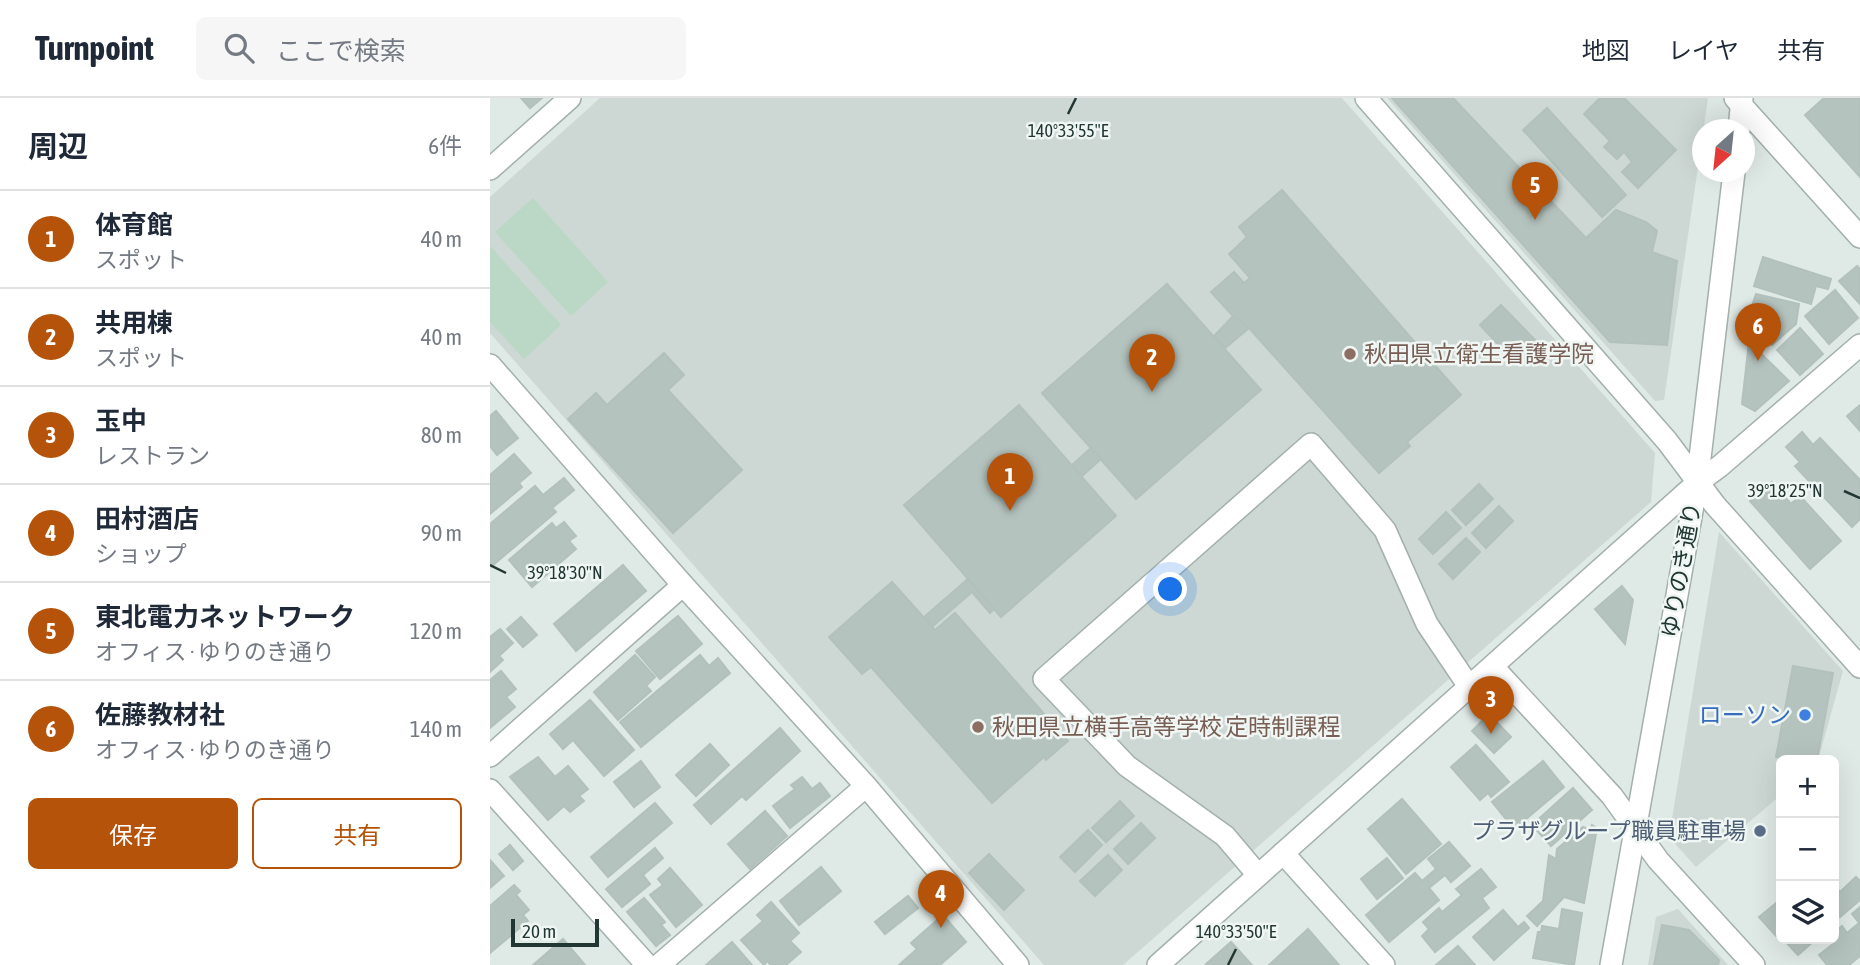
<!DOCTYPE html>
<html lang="ja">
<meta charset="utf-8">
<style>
body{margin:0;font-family:"Asap Condensed","Noto Sans JP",sans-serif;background:#f6f6f7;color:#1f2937}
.controls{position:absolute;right:21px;bottom:21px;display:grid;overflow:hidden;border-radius:10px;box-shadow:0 7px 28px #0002}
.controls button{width:63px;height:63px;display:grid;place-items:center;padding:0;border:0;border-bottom:2px solid #e0e1e3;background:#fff;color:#1f2937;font:35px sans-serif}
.compass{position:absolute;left:1202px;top:21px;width:63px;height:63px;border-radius:50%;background:#fff;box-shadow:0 7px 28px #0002;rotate:207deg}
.scale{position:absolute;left:21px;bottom:18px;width:88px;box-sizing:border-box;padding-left:7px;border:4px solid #223733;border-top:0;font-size:19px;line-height:24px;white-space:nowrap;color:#223733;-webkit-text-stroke:5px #eff6f3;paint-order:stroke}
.you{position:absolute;left:681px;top:492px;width:24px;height:24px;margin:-18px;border:5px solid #fff;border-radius:50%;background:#1a73e8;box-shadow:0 0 0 10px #1a73e833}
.badge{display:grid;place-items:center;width:46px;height:46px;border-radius:50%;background:#b45309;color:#fff;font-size:23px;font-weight:700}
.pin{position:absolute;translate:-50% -58px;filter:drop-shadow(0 2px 4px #0008)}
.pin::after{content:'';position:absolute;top:37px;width:24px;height:21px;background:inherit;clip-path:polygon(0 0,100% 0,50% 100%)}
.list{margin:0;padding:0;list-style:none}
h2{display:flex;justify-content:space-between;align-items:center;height:91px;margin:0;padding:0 28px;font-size:30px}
h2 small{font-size:23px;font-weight:400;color:#747a83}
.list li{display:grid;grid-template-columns:46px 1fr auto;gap:21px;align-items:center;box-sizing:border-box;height:98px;padding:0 28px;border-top:2px solid #e0e1e3}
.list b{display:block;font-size:26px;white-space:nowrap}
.list p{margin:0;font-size:23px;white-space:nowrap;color:#747a83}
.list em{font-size:23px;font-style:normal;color:#747a83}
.actions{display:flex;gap:14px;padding:21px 28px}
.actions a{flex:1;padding:16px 0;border:2px solid #b45309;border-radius:10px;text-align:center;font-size:24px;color:#b45309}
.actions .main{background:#b45309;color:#fff}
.icon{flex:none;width:38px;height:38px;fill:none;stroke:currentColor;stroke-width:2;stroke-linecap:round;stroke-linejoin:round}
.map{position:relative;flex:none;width:1370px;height:867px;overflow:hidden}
header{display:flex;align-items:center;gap:42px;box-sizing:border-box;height:98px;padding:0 35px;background:#fff;border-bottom:2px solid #e0e1e3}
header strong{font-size:33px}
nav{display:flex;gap:38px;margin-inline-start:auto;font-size:24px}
.search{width:490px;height:63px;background:#f6f6f7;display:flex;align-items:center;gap:18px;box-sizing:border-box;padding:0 24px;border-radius:10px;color:#747a83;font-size:26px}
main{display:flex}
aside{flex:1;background:#fff}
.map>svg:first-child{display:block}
</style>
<header>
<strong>Turnpoint</strong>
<div class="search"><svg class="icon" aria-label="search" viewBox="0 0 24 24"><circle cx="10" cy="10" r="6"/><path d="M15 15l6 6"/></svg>ここで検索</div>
<nav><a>地図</a><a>レイヤ</a><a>共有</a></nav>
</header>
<main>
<aside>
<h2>周辺<small>6件</small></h2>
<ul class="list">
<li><span class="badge">1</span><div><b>体育館</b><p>スポット</p></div><em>40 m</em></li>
<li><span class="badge">2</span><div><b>共用棟</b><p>スポット</p></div><em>40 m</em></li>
<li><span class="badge">3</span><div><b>玉中</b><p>レストラン</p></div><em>80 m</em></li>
<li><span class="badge">4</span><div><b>田村酒店</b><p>ショップ</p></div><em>90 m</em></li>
<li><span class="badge">5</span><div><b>東北電力ネットワーク</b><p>オフィス · ゆりのき通り</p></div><em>120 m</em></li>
<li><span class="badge">6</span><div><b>佐藤教材社</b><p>オフィス · ゆりのき通り</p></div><em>140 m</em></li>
</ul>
<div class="actions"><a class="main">保存</a><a>共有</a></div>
</aside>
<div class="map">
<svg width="1370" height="867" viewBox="0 0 1370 867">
<rect width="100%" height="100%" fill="#dfe9e5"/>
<g fill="#cdd8d4">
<path d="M110 0H852L1165 355 1161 404 633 867H554L0 235V99Z"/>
<path d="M897 0H1218L1174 302 1165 303Z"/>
<path d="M1229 434 1353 573 1328 662H1291V697L1206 769 1179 739Z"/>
<path d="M1188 811 1238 867H1158L1166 819Z"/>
</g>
<g fill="#bad8c5">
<path d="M43 100 118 184 81 218 5 134Z"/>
<path d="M0 148 71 227 34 261 0 224Z"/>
</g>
<g fill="#b5c3be" stroke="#b2c1bc" stroke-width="2">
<path d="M31 0H52L40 10Z"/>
<path d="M902 0H963L1096 140 1126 112 1156 124 1167 133 1162 154 1187 163 1177 247 1120 244Z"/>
<path d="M1110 0H1134L1186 52 1148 90 1132 74 1142 64 1134 54 1127 61 1114 49 1120 43 1094 16Z"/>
<path d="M1334 0H1370V79L1315 17Z"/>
<path d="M1057 10 1136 97 1112 119 1033 32Z"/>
<path d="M792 92 971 297 917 344 920 348 889 375 759 230 743 218 721 194 744 174 754 185 760 180 739 156 757 139 749 129Z"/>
<path d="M1273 159 1341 181 1338 191 1326 188 1321 206 1264 188Z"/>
<path d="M1367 168 1370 171V206L1349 183Z"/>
<path d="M677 186 771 292 646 401 552 295Z"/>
<path d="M1345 192 1368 220 1339 246 1315 218Z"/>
<path d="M1266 196 1309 206 1306 226 1282 247 1270 237 1274 223 1259 217Z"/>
<path d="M1011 207 1047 244 1025 264 990 227Z"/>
<path d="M743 218 759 230 735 250 724 238Z"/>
<path d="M1310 230 1333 256 1310 277 1287 252Z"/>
<path d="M1259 244 1299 283 1265 313 1252 306Z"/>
<path d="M174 255 194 277 178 292 252 372 183 435 78 321 106 295 117 307Z"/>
<path d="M529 307 626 418 511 519 414 407Z"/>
<path d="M1370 307V333L1357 318Z"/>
<path d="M6 313 28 340 7 357 0 348V318Z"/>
<path d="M1312 334 1323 347 1330 340 1370 382V421L1362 429 1305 368 1310 364 1296 349Z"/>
<path d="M601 350 611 361 592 378 582 367Z"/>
<path d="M24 356 41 375 29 385 32 389 0 416V377Z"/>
<path d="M74 380 84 392 62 410 66 414 2 468 0 465V426L45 388 53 397Z"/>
<path d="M1282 384 1301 406 1310 398 1351 443 1320 471 1260 403Z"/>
<path d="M989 386 1003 401 976 427 962 412Z"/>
<path d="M1009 408 1023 423 996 450 982 435Z"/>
<path d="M956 414 971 430 943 456 929 441Z"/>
<path d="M74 424 86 438 79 443 86 451 42 489 19 462 62 425 66 430Z"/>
<path d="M976 440 990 454 963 481 949 466Z"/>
<path d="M133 467 156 493 86 553 64 526Z"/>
<path d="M478 481 504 511 500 515 482 494 443 528 434 519Z"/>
<path d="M402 484 445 532 465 515 578 643 556 662 554 659 502 705 381 569 372 576 339 539Z"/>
<path d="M1132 488 1143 502 1135 546 1105 511Z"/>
<path d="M188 518 212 546 170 581 146 553Z"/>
<path d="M31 519 47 537 33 549 17 531Z"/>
<path d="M10 531 23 545 9 558 13 562 0 574V539Z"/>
<path d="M145 557 165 579 156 588 161 593 128 622 104 594Z"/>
<path d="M210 557 219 568 228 560 240 575 151 649 130 624Z"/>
<path d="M1303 568 1343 575 1327 662H1306L1286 659Z"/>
<path d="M11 573 26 591 16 599 25 609 0 630V582Z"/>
<path d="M100 602 144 652 114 678 83 642 73 651 60 636Z"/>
<path d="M999 616 1021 639 1004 655 982 633Z"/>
<path d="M290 630 310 653 256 702 252 698 221 726 204 707Z"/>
<path d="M220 646 239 667 206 698 186 677Z"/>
<path d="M986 647 1019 684 1001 699 998 695 990 702 961 669Z"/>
<path d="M48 659 65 679 78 668 98 691 89 698 94 703 80 714 74 708 58 722 20 679Z"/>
<path d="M151 663 170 689 144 709 124 684Z"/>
<path d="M1053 663 1074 689 1024 731 1002 704Z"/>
<path d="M312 679 322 691 330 685 340 698 300 730 283 708 305 691 301 687Z"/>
<path d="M1083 690 1102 712 1061 748 1042 727Z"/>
<path d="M912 701 951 746 916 776 878 731Z"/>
<path d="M630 703 644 718 616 744 602 730Z"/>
<path d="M165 705 182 725 118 779 101 759Z"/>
<path d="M275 713 297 738 260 771 238 746Z"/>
<path d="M651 725 665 740 638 766 624 751Z"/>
<path d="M1102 727 1107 730 1094 805 1074 799 1047 828 1037 818 1053 803 1059 757 1066 761 1067 751 1093 729 1100 732Z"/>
<path d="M598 732 612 747 585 774 570 759Z"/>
<path d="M959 744 980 768 961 784 955 777 939 790 949 802 899 844 876 817 925 775 932 783 946 771 938 761Z"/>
<path d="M20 747 33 763 23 772 9 756Z"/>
<path d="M165 750 173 760 153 777 160 786 132 809 116 791Z"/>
<path d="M499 756 534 792 514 812 479 775Z"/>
<path d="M618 757 632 772 605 798 590 783Z"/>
<path d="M897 760 913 780 887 801 871 781Z"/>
<path d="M0 762 14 778 0 790Z"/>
<path d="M331 769 351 793 309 827 290 803Z"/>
<path d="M180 770 212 807 186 829 160 797 173 787 168 781Z"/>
<path d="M991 771 1006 789 992 800 999 810 945 854 932 838 939 831 933 824 949 810 952 814 972 797 966 791Z"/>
<path d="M1366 779 1370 783V802L1350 819 1344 812V786L1350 794Z"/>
<path d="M24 787 30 793 26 797 39 812 33 817 38 823 0 855V808Z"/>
<path d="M418 798 428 810 395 836 385 824Z"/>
<path d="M154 800 175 824 171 827 180 837 166 848 137 814Z"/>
<path d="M1291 801V834L1286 838 1269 819Z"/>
<path d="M281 804 309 835 300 843 311 854 296 867H281L277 863 274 867 251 842 273 823 267 817Z"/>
<path d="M1370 809V858L1359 867H1337L1329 857 1343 846 1338 841H1344V835L1352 828 1357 835 1369 825 1362 816Z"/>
<path d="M1072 811 1092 815 1084 867 1043 860 1048 834H1051L1052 828 1069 831Z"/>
<path d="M1013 812 1028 829 1034 824 1039 830 1004 862 983 839Z"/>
<path d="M453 817 476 844 450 867H409L427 851 421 845Z"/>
<path d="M1172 827 1199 832 1229 862 1228 867H1164Z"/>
<path d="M818 831 849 867H779Z"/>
<path d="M73 841 95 867H43Z"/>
<path d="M1296 841H1326L1308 857 1294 842Z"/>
<path d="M242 844 262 867H216Z"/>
<path d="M741 844 762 867H717L716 866Z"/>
<path d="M968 848 985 867H946Z"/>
</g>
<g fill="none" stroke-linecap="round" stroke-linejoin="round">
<g stroke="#a3b0ac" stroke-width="24">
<g id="minor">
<path d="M876 0 1177 343 1225 407 1370 569"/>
<path d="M1245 0 1370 139"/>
<path d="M1249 32 1252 0"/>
<path d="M0 71 80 0"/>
<path d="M0 267 193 487 376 688 528 867"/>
<path d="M1003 569 1122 698 1168 762 1264 867"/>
<path d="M0 658 193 487"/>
<path d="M0 692 157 867"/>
<path d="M793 755 894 867"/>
<path d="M768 777 735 738 637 668 554 581 821 346 895 432 937 526 980 590"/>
<path d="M169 867 376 688"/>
<path d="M668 867 1207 385 1230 368 1370 247"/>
<path d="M1121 867 1207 385 1244 74"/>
</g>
</g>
<use href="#minor" stroke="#fff" stroke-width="21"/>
</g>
<path fill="none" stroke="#223733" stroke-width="2.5" d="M578 16 586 0M1354 393 1370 400M0 467 16 475M738 867 746 851"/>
<g fill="#8d6e63" stroke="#eff6f3" stroke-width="2.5">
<circle cx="860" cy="256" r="7"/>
<circle cx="488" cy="629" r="7"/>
</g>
<circle fill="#3f7fe0" stroke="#eff6f3" stroke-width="2.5" cx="1315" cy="617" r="7"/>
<circle fill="#5c6f8a" stroke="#eff6f3" stroke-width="2.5" cx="1270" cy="733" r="7"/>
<g text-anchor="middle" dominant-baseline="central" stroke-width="5" stroke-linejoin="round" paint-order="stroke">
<g font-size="23" fill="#785e54" stroke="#eff6f3" text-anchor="start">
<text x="874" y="256">秋田県立衛生看護学院</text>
<text x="502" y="629">秋田県立横手高等学校 定時制課程</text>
</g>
<g font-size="23" fill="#223733" stroke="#eff6f3">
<text transform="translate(1191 472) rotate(-80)">ゆりのき通り</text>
</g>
<g font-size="23" fill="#366cbe" stroke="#eff6f3" text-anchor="end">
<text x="1301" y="617">ローソン</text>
</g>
<g font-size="23" fill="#4e5e75" stroke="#eff6f3" text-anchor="end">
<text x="1256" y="733">プラザグループ職員駐車場</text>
</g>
</g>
<g font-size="18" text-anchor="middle" fill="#223733" stroke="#eff6f3" stroke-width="5" stroke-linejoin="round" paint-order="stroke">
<text x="578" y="39">140°33'55"E</text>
<text x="1295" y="399">39°18'25"N</text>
<text x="75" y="481">39°18'30"N</text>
<text x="746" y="840">140°33'50"E</text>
</g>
</svg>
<div class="controls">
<button>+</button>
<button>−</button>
<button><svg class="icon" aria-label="layers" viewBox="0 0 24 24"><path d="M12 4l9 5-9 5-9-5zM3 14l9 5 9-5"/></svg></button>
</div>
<svg class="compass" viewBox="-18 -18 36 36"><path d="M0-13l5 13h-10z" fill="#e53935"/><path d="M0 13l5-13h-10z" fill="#747a83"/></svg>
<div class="scale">20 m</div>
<div class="you"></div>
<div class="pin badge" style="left:520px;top:413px">1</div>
<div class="pin badge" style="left:662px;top:294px">2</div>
<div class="pin badge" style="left:1001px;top:636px">3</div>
<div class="pin badge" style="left:451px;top:830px">4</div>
<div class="pin badge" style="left:1045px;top:122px">5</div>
<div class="pin badge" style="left:1268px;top:263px">6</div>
</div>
</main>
